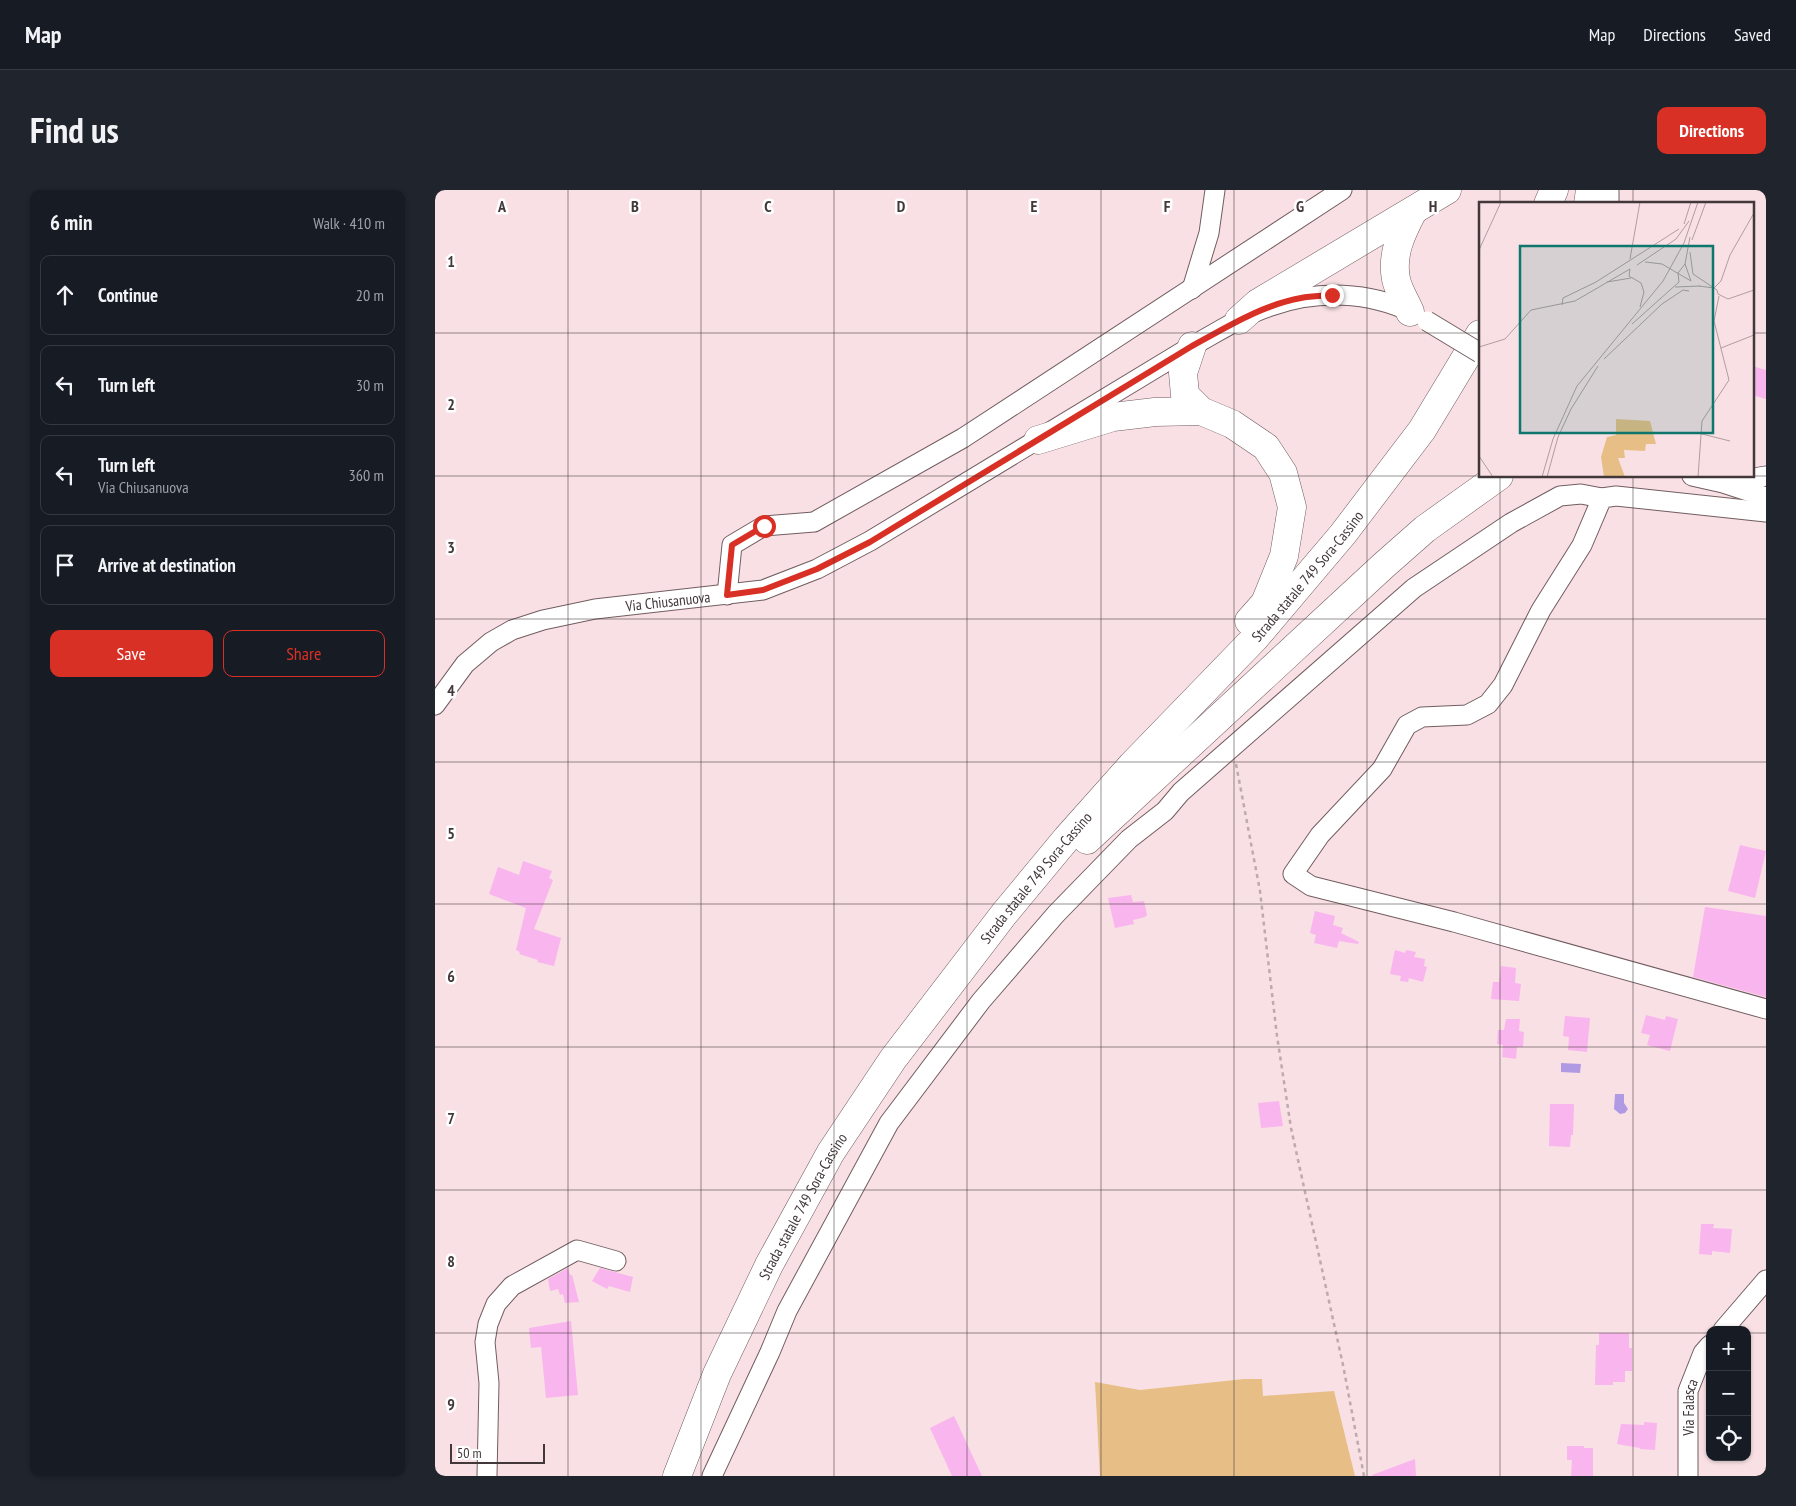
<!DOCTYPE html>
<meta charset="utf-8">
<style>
body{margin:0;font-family:"PT Sans Narrow",sans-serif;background:#20242c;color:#f1f3f6}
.controls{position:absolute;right:15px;bottom:15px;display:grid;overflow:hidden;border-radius:10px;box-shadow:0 1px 4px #0004}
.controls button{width:45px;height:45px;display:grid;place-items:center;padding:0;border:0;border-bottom:1px solid #363941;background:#171b24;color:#f1f3f6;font:25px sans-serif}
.scale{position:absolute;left:15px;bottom:12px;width:95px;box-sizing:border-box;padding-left:5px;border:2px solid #42383a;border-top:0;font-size:14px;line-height:18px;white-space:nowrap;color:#42383a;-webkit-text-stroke:4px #fff;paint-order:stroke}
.stop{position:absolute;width:15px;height:15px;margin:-11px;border:4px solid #d93025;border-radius:50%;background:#fff}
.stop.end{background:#d93025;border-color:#fff;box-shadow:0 1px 5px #0008}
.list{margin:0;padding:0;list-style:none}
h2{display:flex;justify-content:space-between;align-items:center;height:65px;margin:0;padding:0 20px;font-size:21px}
h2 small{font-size:16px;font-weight:400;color:#9ea1a6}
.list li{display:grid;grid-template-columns:32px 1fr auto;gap:15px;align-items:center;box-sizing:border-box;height:80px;margin:0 10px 10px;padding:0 10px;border:1px solid #363941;border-radius:10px}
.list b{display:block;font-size:19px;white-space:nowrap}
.list p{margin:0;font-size:16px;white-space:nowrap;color:#9ea1a6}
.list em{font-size:16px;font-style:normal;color:#9ea1a6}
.actions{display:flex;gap:10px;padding:15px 20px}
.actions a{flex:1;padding:11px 0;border:1px solid #d93025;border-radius:10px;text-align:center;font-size:18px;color:#d93025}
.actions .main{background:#d93025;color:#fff}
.icon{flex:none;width:28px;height:28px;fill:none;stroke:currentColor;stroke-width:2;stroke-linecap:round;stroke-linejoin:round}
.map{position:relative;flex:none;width:1331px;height:1286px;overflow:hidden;border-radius:10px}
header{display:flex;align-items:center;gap:30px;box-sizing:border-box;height:70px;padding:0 25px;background:#171b24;border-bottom:1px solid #363941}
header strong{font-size:24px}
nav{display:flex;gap:28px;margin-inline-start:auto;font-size:18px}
.intro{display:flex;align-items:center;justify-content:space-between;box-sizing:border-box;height:120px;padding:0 30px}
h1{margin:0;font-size:35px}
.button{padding:12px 22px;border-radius:10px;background:#d93025;color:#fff;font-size:18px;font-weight:700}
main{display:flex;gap:30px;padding:0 30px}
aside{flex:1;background:#171b24;border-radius:10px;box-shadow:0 1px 4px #0004}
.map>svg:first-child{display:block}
</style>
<header>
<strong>Map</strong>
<nav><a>Map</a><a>Directions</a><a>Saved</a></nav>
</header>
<div class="intro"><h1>Find us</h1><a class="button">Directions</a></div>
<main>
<aside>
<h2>6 min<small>Walk · 410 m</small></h2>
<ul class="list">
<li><svg class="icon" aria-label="ahead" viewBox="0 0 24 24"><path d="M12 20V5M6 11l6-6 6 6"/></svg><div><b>Continue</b></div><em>20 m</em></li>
<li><svg class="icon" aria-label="left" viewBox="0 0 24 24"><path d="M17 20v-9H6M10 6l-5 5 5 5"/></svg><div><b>Turn left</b></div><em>30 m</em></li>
<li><svg class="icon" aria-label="left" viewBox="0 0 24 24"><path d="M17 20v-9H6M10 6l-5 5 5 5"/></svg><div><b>Turn left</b><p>Via Chiusanuova</p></div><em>360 m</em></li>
<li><svg class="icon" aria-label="arrive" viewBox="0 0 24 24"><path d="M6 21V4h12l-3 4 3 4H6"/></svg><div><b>Arrive at destination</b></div></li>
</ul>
<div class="actions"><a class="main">Save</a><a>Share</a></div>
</aside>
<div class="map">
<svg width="1331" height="1286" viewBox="0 0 1331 1286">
<rect width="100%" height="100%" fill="#f9e0e4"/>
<path fill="#e7bf86" d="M809 1189H827L828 1206 899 1201 920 1286H665L660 1192 705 1200Z"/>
<g fill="#b19ae4">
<path d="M1126 873 1146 874 1145 883 1126 882Z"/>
<path d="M1180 904H1189V913L1193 919 1190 923 1185 924 1179 919Z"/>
</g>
<g fill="#f9b5ee">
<path d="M1317 176 1331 180V209L1317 205Z"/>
<path d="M1305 655 1331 661 1320 708 1293 701Z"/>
<path d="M88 671 117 681 114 688 118 690 99 739 126 748 119 776 102 772 103 770 84 764 85 762 81 760 91 718 54 704 63 677 84 685Z"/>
<path d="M696 705 698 712 709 711 712 725 710 727 698 730 699 734 680 738 673 708Z"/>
<path d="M1270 717 1331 726V807L1258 787Z"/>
<path d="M880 721 900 726 898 735 908 738 906 743 924 752 923 754 904 751 902 758 879 753 881 745 875 743Z"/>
<path d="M960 760 970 763 971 760 981 762 979 767 990 769 989 776 992 777 988 792 974 788 973 792 965 791 966 786 955 784Z"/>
<path d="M1066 776 1081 778 1080 793 1086 794 1084 811 1056 809 1058 792H1064Z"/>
<path d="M1211 825 1230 830 1231 826 1243 829 1235 861 1212 855 1215 845 1206 843Z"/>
<path d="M1130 826 1155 828 1152 862 1133 860 1134 847 1128 846Z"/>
<path d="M1071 829H1085L1084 841 1089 842 1088 857H1082L1081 869 1067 867 1068 855 1062 854 1063 840H1069Z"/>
<path d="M844 911 848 936 826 938 823 913Z"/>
<path d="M1115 914H1139L1138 945H1136L1135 957 1114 956Z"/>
<path d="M1266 1034H1279L1278 1038 1297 1039 1295 1063 1277 1061V1065L1264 1064Z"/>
<path d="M133 1078 135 1085H137L144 1112 130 1113 128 1104 125 1105 123 1099 115 1101 113 1089Z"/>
<path d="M165 1078 198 1087 195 1102 174 1096 172 1099 157 1091Z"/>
<path d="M136 1131 143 1205 111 1208 106 1157 96 1158 94 1138Z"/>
<path d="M1164 1143H1194V1158H1197V1181H1190V1192H1178V1195H1160L1161 1155H1164Z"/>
<path d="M519 1226 547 1286H517L495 1238Z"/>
<path d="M1209 1232 1222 1233 1220 1260 1205 1259V1258L1182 1254 1186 1234 1209 1235Z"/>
<path d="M1132 1256H1149V1258H1158V1286H1136L1137 1270H1132Z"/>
<path d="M980 1269 981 1286H938L937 1285Z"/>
</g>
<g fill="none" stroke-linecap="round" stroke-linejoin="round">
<g stroke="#725d61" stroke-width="21">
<g id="minor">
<path d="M1174 14V0"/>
<path d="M757 99 774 43 780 0"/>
<path d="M1257 286 1288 293 1331 286"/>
<path d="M1291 294 1331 307"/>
<path d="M1331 322 1181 306 1167 308 1147 355 1106 420 1068 495 1053 514 1032 525 987 527 972 535 947 579 885 645 858 684 876 696 1019 732 1331 819"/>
<path d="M292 405 297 355 329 336 379 332 528 248 907 0"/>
<path id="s1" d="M0 515 30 474 56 452 77 440 108 430 160 419 328 400 382 379 435 351 757 156C783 142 808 125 836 116 882 100 934 101 978 123"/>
<path d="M1288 1140 1331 1090"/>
<path d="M52 1286 54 1193 50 1152 53 1134 61 1114 77 1096 142 1060 181 1071"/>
<path d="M277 1286 335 1162 352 1121 454 933 546 811 621 724 694 649 730 621 746 602 979 398 1076 333 1125 306 1146 304 1167 308"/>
<path id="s2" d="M1253 1286V1201L1268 1163 1275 1155"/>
</g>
</g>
<g stroke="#725d61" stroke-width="29">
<g id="highway">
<path d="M1113 14 1119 0"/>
<path d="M1153 14 1155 0"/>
<path d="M975 122C971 112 963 100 961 89 956 64 967 42 978 21"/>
<path d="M804 130 823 113 1012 0"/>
<path d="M757 156 748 183 750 205 766 221 797 234 831 257 848 283 857 317 849 366 830 413 814 431"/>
<path d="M603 250 678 227 720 222 766 221"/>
<path d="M652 650 948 376 990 339 1064 286"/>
<path id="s3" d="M242 1286 282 1184 334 1075 396 962 458 869 569 724 632 648 697 575 820 448 908 344 987 240 1045 144"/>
</g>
</g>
<path stroke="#beaaad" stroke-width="2.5" stroke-dasharray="4 4" stroke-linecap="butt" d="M801 574 825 701 842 846 856 938 908 1175 929 1286"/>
<use href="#minor" stroke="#fff" stroke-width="19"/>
<use href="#highway" stroke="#fff" stroke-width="28"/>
<g stroke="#725d61" stroke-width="21" stroke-linecap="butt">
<path id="minor-bridge" d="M992 131 1045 163"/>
</g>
<use href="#minor-bridge" stroke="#fff" stroke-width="19"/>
</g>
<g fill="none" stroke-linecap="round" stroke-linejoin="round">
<path stroke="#d93025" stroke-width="6" d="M329 336 297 355 292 405 328 400 382 379 435 352 757 156C792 137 827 115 866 108 876 106 887 106 897 105"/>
</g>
<path fill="none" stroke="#42383a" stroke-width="1" stroke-opacity="0.55" d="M133 0V1286M266 0V1286M399 0V1286M532 0V1286M666 0V1286M799 0V1286M932 0V1286M1065 0V14M1198 0V14M0 143H1045M1317 143H1331M0 286H1045M1065 286V1286M1198 286V1286M1317 286H1331M0 429H1331M0 572H1331M0 714H1331M0 857H1331M0 1000H1331M0 1143H1275M1312 1143H1331"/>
<g text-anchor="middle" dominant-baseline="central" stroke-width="5" stroke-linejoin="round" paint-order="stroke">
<g font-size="15" fill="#42383a" stroke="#fff">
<text stroke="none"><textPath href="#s3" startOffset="1108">Strada statale 749 Sora-Cassino</textPath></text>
<text stroke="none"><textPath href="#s1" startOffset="268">Via Chiusanuova</textPath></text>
<text stroke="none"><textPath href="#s3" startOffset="702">Strada statale 749 Sora-Cassino</textPath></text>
<text stroke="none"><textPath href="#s3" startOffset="298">Strada statale 749 Sora-Cassino</textPath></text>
<text stroke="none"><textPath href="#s2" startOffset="69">Via Falasca</textPath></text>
</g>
</g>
<g transform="translate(1044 12)">
<rect width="275" height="275" fill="#f9e0e4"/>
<path d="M137 217 171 219 177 242H167L166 249 145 248 146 256H139L146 275H125L122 255 128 235 137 233Z" fill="#e7bf86"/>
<path fill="none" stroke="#b09da0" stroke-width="1" d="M205 22 212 0M213 38 227 0M0 48 22 0M211 50 214 72 238 88 239 92M151 57 161 0M166 60 183 62 212 79M206 62 212 79M158 63 197 37 210 19M151 67 150 74 162 81 165 90 161 105M128 80 152 76M220 84 235 86M196 85 221 84M235 86 242 79 251 53 275 11M239 92 249 97 275 88M83 103 84 96 117 80 200 27M153 122 200 80 199 71 206 62 211 35M0 145 26 137 52 108 96 99 151 67M242 146 275 133M125 157 183 102 204 88 210 89M223 232 251 239M0 254 14 275M63 275 74 237 98 184 184 79 205 41 219 0M68 275 79 235 92 207 119 164M219 275 223 219 250 178 235 119 240 94"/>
<path fill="#0f766e" fill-opacity="0.15" stroke="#0f766e" stroke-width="2.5" d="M41 44H234V231H41Z"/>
<rect width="275" height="275" fill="none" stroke="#42383a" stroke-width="2.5"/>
</g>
<g font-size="16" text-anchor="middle" font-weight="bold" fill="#42383a" stroke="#fff" stroke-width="5" stroke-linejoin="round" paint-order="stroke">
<text x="67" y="22">A</text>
<text x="200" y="22">B</text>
<text x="333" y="22">C</text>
<text x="466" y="22">D</text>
<text x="599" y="22">E</text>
<text x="732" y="22">F</text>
<text x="865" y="22">G</text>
<text x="998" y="22">H</text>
<text x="16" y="77">1</text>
<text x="16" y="220">2</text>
<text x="16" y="363">3</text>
<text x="16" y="506">4</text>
<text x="16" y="649">5</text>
<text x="16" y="792">6</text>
<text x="16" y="934">7</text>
<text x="16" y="1077">8</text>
<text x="16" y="1220">9</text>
</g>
</svg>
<div class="controls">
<button>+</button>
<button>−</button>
<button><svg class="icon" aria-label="locate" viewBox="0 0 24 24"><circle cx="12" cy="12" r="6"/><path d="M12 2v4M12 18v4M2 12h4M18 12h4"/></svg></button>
</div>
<div class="scale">50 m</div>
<div class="stop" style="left:329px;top:336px"></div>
<div class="stop end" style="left:897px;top:105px"></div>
</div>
</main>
